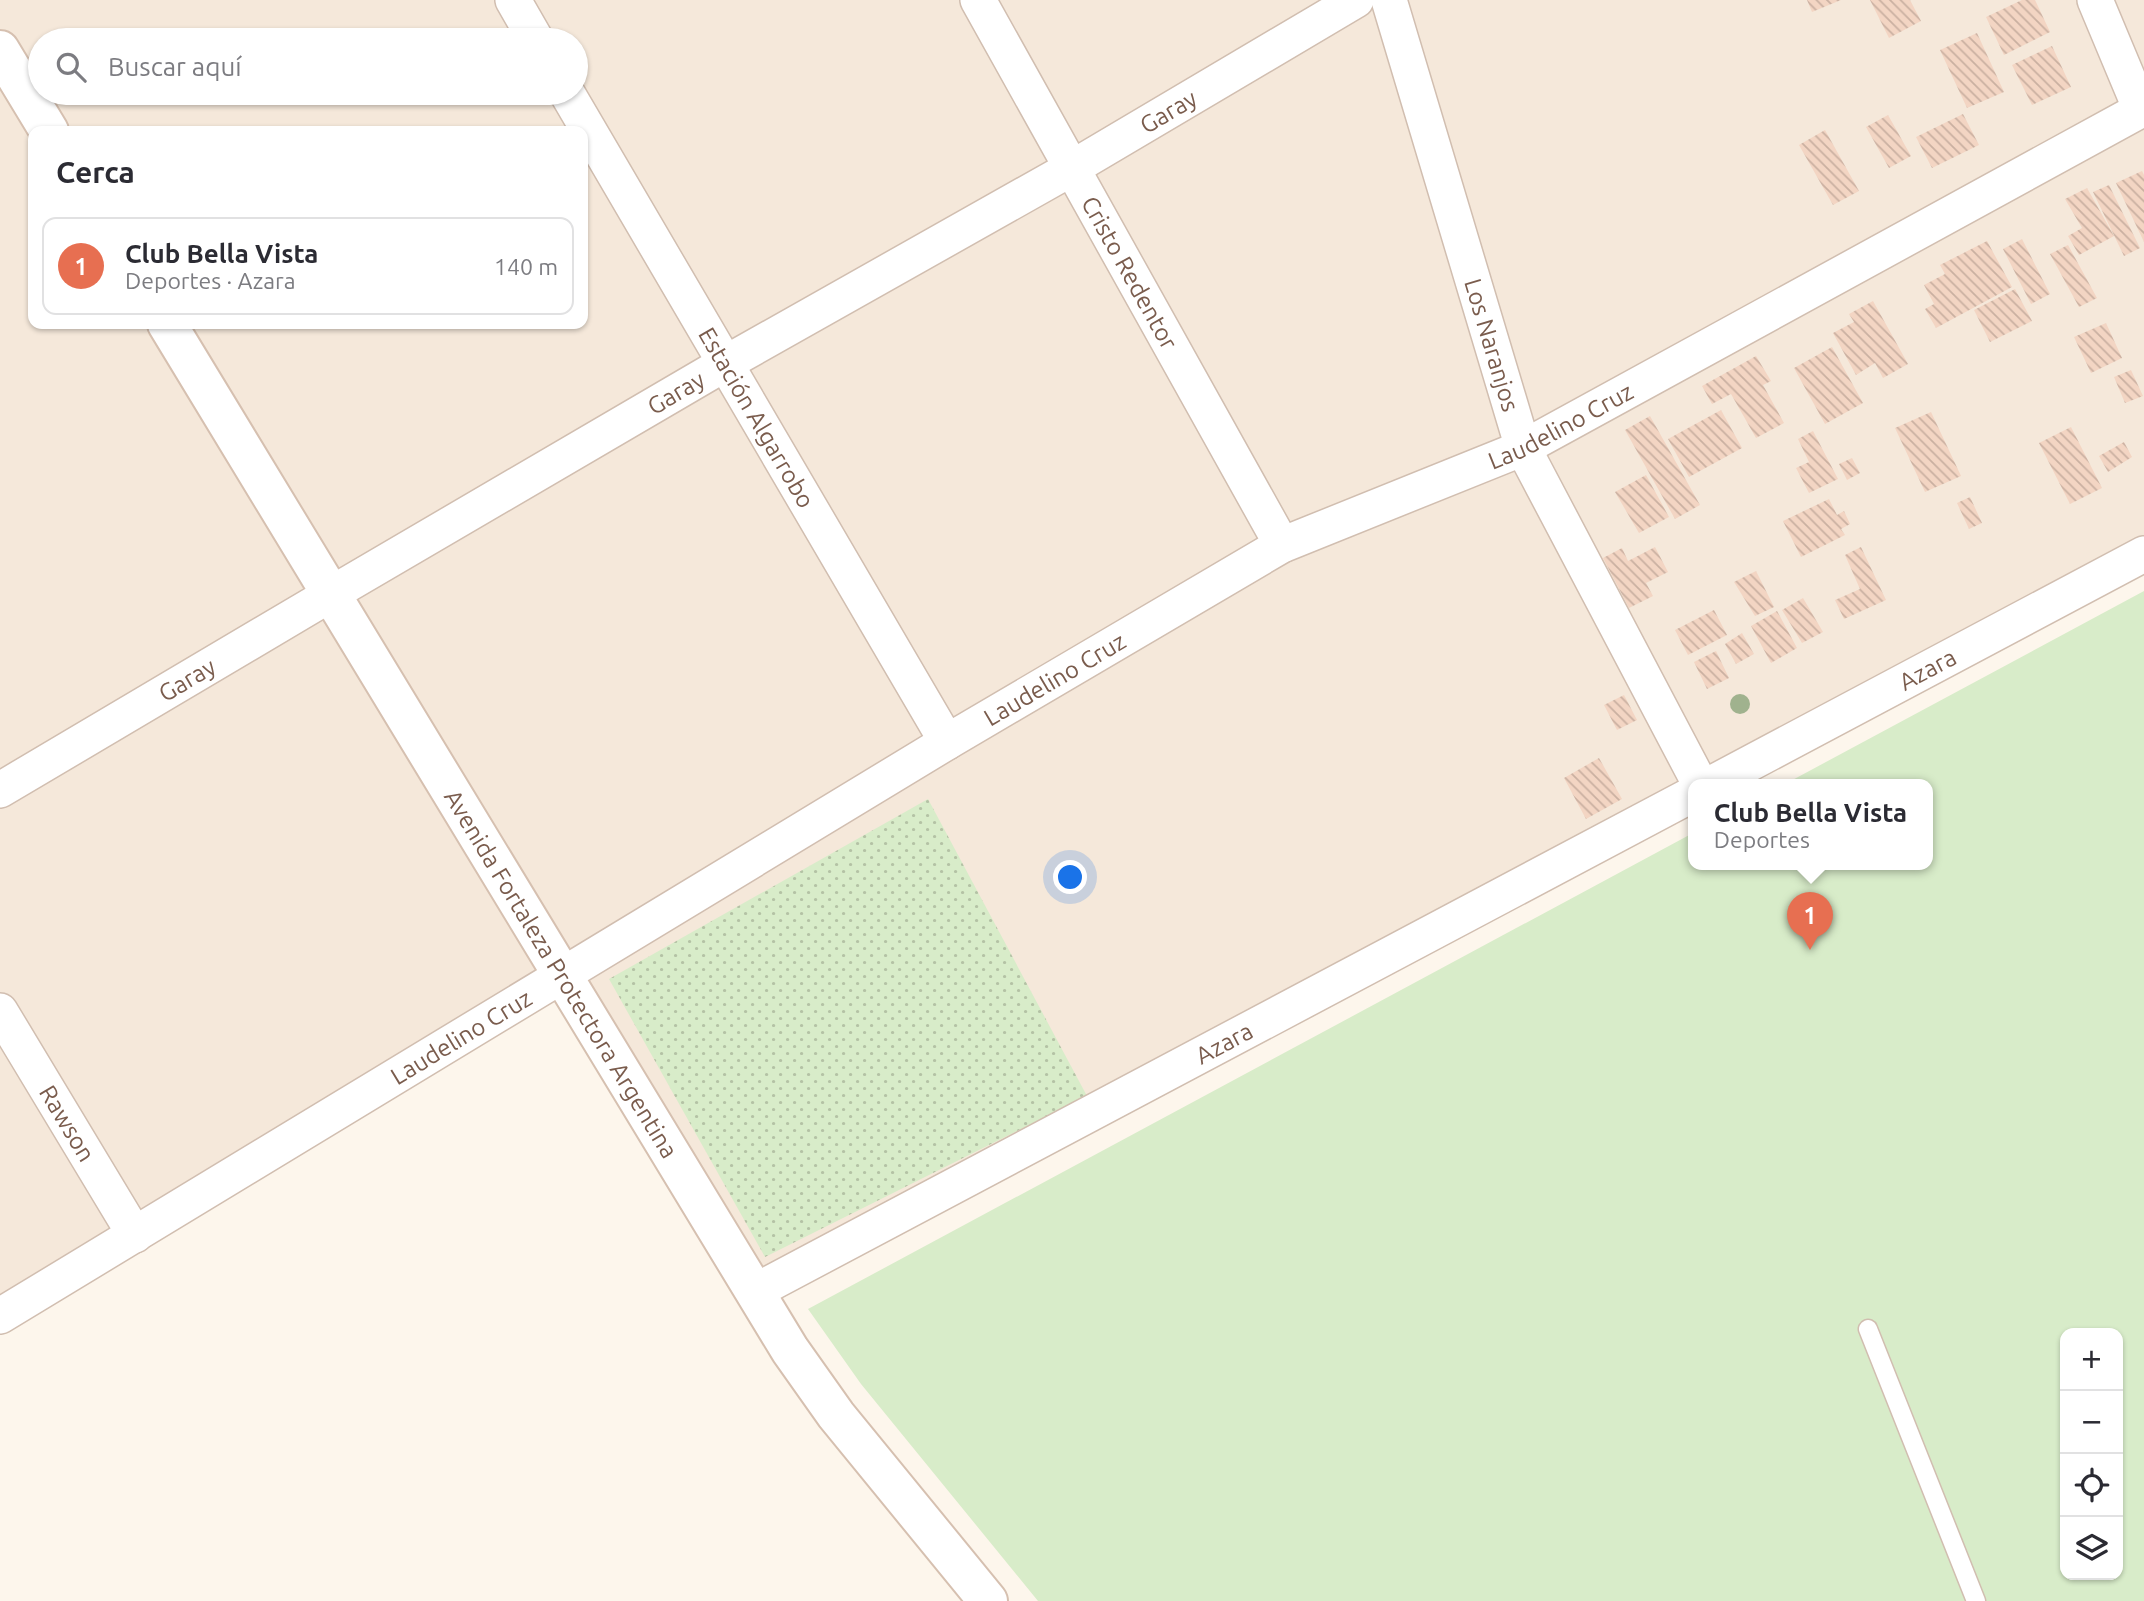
<!DOCTYPE html>
<html lang="es">
<meta charset="utf-8">
<style>
body{margin:0;font-family:Ubuntu,sans-serif;background:#f7f7f7;color:#2b2b33}
.controls{position:absolute;right:21px;bottom:21px;display:grid;overflow:hidden;border-radius:14px;box-shadow:0 2px 5px #0004}
.controls button{width:63px;height:63px;display:grid;place-items:center;padding:0;border:0;border-bottom:2px solid #e1e1e2;background:#fff;color:#2b2b33;font:35px sans-serif}
.you{position:absolute;left:1071px;top:878px;width:24px;height:24px;margin:-18px;border:5px solid #fff;border-radius:50%;background:#1a73e8;box-shadow:0 0 0 10px #1a73e833}
.badge{display:grid;place-items:center;width:46px;height:46px;border-radius:50%;background:#e76f51;color:#fff;font-size:23px;font-weight:700}
.pin{position:absolute;translate:-50% -58px;filter:drop-shadow(0 2px 4px #0008)}
.pin::after{content:'';position:absolute;top:37px;width:24px;height:21px;background:inherit;clip-path:polygon(0 0,100% 0,50% 100%)}
.popup{position:absolute;left:1688px;top:779px;width:245px;height:91px;box-sizing:border-box;display:grid;place-content:center;border-radius:14px;background:#fff;filter:drop-shadow(0 2px 5px #0005);font-size:23px;white-space:nowrap;color:#7c7c81}
.popup b{font-size:26px;color:#2b2b33}
.popup::after{content:'';position:absolute;left:50%;top:100%;margin-left:-14px;border:14px solid transparent;border-top-color:#fff}
.list{margin:0;padding:0;list-style:none}
h2{display:flex;justify-content:space-between;align-items:center;height:91px;margin:0;padding:0 28px;font-size:30px}
h2 small{font-size:23px;font-weight:400;color:#7c7c81}
.list li{display:grid;grid-template-columns:46px 1fr auto;gap:21px;align-items:center;box-sizing:border-box;height:98px;margin:0 14px 14px;padding:0 14px;border:2px solid #e1e1e2;border-radius:14px}
.list b{display:block;font-size:26px;white-space:nowrap}
.list p{margin:0;font-size:23px;white-space:nowrap;color:#7c7c81}
.list em{font-size:23px;font-style:normal;color:#7c7c81}
.icon{flex:none;width:38px;height:38px;fill:none;stroke:currentColor;stroke-width:2;stroke-linecap:round;stroke-linejoin:round}
.map{position:relative;flex:none;width:2144px;height:1601px;overflow:hidden}
.search{position:absolute;background:#fff;box-shadow:0 2px 5px #0004;left:28px;top:28px;width:560px;height:77px;display:flex;align-items:center;gap:18px;box-sizing:border-box;padding:0 24px;border-radius:38px;color:#7c7c81;font-size:26px}
.panel{position:absolute;background:#fff;box-shadow:0 2px 5px #0004;left:28px;top:126px;width:560px;height:203px;border-radius:14px}
.map>svg:first-child{display:block}
</style>
<div class="map">
<svg width="2144" height="1601" viewBox="0 0 2144 1601">
<defs>
<pattern id="grass-dots" width="8" height="8" patternUnits="userSpaceOnUse" patternTransform="scale(1.75)"><rect width="8" height="8" fill="#d8ecc9"/><path d="M2 2h.1M6 6h.1" fill="none" stroke="#b4c2a5" stroke-width="1.8" stroke-linecap="round"/></pattern>
<pattern id="building-back-hatch" width="6" height="6" patternUnits="userSpaceOnUse" patternTransform="scale(1.75)"><rect width="6" height="6" fill="#f3d5c3"/><path d="M-1 5l2 2M0 0l6 6M5-1l2 2" fill="none" stroke="#cab0a1"/></pattern>
</defs>
<rect width="100%" height="100%" fill="#fdf6ec"/>
<path fill="#f5e8da" fill-rule="evenodd" d="M0 0H2144V554L754 1292 563 975 0 1316ZM40 40H576V93H40ZM33 131H583V324H33Z"/>
<path fill="url(#grass-dots)" d="M928 799 1087 1096 765 1257 609 979Z"/>
<path fill="#d8ecc9" fill-rule="evenodd" d="M2144 591V1601H1038L861 1384 808 1309 1693 833V864H1927V784H1785ZM2065 1333H2118V1575H2065Z"/>
<g fill="url(#building-back-hatch)">
<path d="M1807 0H1841L1812 12Z"/>
<path d="M1870 0H1910L1921 21 1889 38Z"/>
<path d="M2022 0H2035L2050 32 2004 55 1986 17Z"/>
<path d="M1977 33 2004 92 1967 108 1940 50Z"/>
<path d="M2052 46 2071 87 2032 105 2012 65Z"/>
<path d="M1963 114 1979 145 1932 168 1916 137Z"/>
<path d="M1888 115 1911 156 1889 168 1866 127Z"/>
<path d="M1825 130 1859 191 1833 205 1799 145Z"/>
<path d="M2142 171 2144 175V242L2116 183Z"/>
<path d="M2109 185 2140 248 2124 256 2093 192Z"/>
<path d="M2087 188 2114 236 2079 255 2068 236 2082 228 2065 199Z"/>
<path d="M2022 239 2050 294 2031 304 2003 249Z"/>
<path d="M1987 241 2012 287 1936 328 1925 309 1934 304 1924 285 1945 274 1940 265Z"/>
<path d="M2068 245 2097 298 2079 307 2050 254Z"/>
<path d="M2015 289 2032 321 1990 342 1974 310Z"/>
<path d="M1873 301 1908 364 1883 378 1875 363 1856 375 1833 333 1854 322 1849 314Z"/>
<path d="M2106 323 2122 358 2091 373 2074 337Z"/>
<path d="M1832 347 1863 403 1825 424 1794 368Z"/>
<path d="M1756 356 1771 381 1763 385 1784 423 1756 438 1731 394 1712 404 1702 386Z"/>
<path d="M2131 370 2143 396 2125 403 2114 377Z"/>
<path d="M1721 410 1742 448 1689 477 1668 439Z"/>
<path d="M1931 412 1961 476 1925 492 1895 428Z"/>
<path d="M1650 416 1700 505 1675 519 1625 430Z"/>
<path d="M2071 427 2102 488 2070 504 2039 443Z"/>
<path d="M1813 431 1838 479 1809 493 1796 468 1809 462 1798 439Z"/>
<path d="M2124 442 2132 457 2108 472 2099 456Z"/>
<path d="M1852 458 1860 473 1847 480 1839 464Z"/>
<path d="M1646 475 1669 517 1639 533 1615 492Z"/>
<path d="M1970 497 1982 523 1969 529 1957 503Z"/>
<path d="M1829 499 1837 515 1844 511 1850 524 1841 529 1845 535 1801 557 1783 521Z"/>
<path d="M1655 547 1668 572 1646 583 1653 596 1629 608 1603 558 1622 548 1628 561Z"/>
<path d="M1861 547 1886 600 1844 619 1835 600 1860 589 1845 555Z"/>
<path d="M1756 571 1774 607 1755 616 1734 582Z"/>
<path d="M1803 598 1823 632 1802 643 1782 610Z"/>
<path d="M1714 610 1727 635 1688 655 1675 630Z"/>
<path d="M1777 611 1797 648 1771 663 1751 626Z"/>
<path d="M1742 633 1754 654 1736 664 1725 644Z"/>
<path d="M1716 651 1729 678 1707 689 1694 662Z"/>
<path d="M1624 695 1637 720 1617 730 1604 705Z"/>
<path d="M1599 758 1622 799 1586 819 1564 778Z"/>
</g>
<g fill="none" stroke-linecap="round" stroke-linejoin="round">
<g stroke="#d1beb0" stroke-width="21">
<path id="lane" d="M1868 1329 1976 1601"/>
</g>
<g stroke="#d1beb0" stroke-width="38">
<g id="street">
<path d="M513 0 536 40"/>
<path id="s1" d="M978 0 1282 545"/>
<path id="s2" d="M1389 0 1523 448 1700 784"/>
<path d="M2095 0 2141 110"/>
<path id="s3" d="M567 93 947 742"/>
<path id="s4" d="M1711 784 2144 554"/>
<path id="s5" d="M0 790 331 594 726 363 1072 168 1356 0"/>
<path id="s6" d="M0 1011 135 1235"/>
<path id="s7" d="M754 1292 1693 794"/>
<path id="s8" d="M0 1316 947 742 1282 545 1523 448 2144 108"/>
</g>
</g>
<g stroke="#d6c0b0" stroke-width="42">
<g id="secondary">
<path d="M0 50 49 131"/>
<path id="s9" d="M167 324 790 1350 836 1415 988 1601"/>
</g>
</g>
<use href="#lane" stroke="#fff" stroke-width="18"/>
<use href="#street" stroke="#fff" stroke-width="35"/>
<use href="#secondary" stroke="#fff" stroke-width="38"/>
</g>
<circle fill="#a0b28e" cx="1740" cy="704" r="10"/>
<g text-anchor="middle" dominant-baseline="central" stroke-width="5" stroke-linejoin="round" paint-order="stroke">
<g font-size="24" fill="#7a5c4d" stroke="#fffaf3">
<text stroke="none"><textPath href="#s5" startOffset="1351">Garay</textPath></text>
<text stroke="none"><textPath href="#s1" startOffset="312">Cristo Redentor</textPath></text>
<text stroke="none"><textPath href="#s2" startOffset="360">Los Naranjos</textPath></text>
<text stroke="none"><textPath href="#s5" startOffset="784">Garay</textPath></text>
<text stroke="none"><textPath href="#s3" startOffset="376">Estación Algarrobo</textPath></text>
<text stroke="none"><textPath href="#s8" startOffset="1799">Laudelino Cruz</textPath></text>
<text stroke="none"><textPath href="#s4" startOffset="245">Azara</textPath></text>
<text stroke="none"><textPath href="#s5" startOffset="217">Garay</textPath></text>
<text stroke="none"><textPath href="#s8" startOffset="1232">Laudelino Cruz</textPath></text>
<text stroke="none"><textPath href="#s9" startOffset="760">Avenida Fortaleza Protectora Argentina</textPath></text>
<text stroke="none"><textPath href="#s8" startOffset="539">Laudelino Cruz</textPath></text>
<text stroke="none"><textPath href="#s7" startOffset="532">Azara</textPath></text>
<text stroke="none"><textPath href="#s6" startOffset="131">Rawson</textPath></text>
</g>
</g>
</svg>
<div class="controls">
<button>+</button>
<button>−</button>
<button><svg class="icon" aria-label="locate" viewBox="0 0 24 24"><circle cx="12" cy="12" r="6"/><path d="M12 2v4M12 18v4M2 12h4M18 12h4"/></svg></button>
<button><svg class="icon" aria-label="layers" viewBox="0 0 24 24"><path d="M12 4l9 5-9 5-9-5zM3 14l9 5 9-5"/></svg></button>
</div>
<div class="you"></div>
<div class="pin badge" style="left:1810px;top:950px">1</div>
<div class="popup"><b>Club Bella Vista</b>Deportes</div>
<div class="search"><svg class="icon" aria-label="search" viewBox="0 0 24 24"><circle cx="10" cy="10" r="6"/><path d="M15 15l6 6"/></svg>Buscar aquí</div>
<section class="panel">
<h2>Cerca<small></small></h2>
<ul class="list">
<li><span class="badge">1</span><div><b>Club Bella Vista</b><p>Deportes · Azara</p></div><em>140 m</em></li>
</ul>
</section>
</div>
